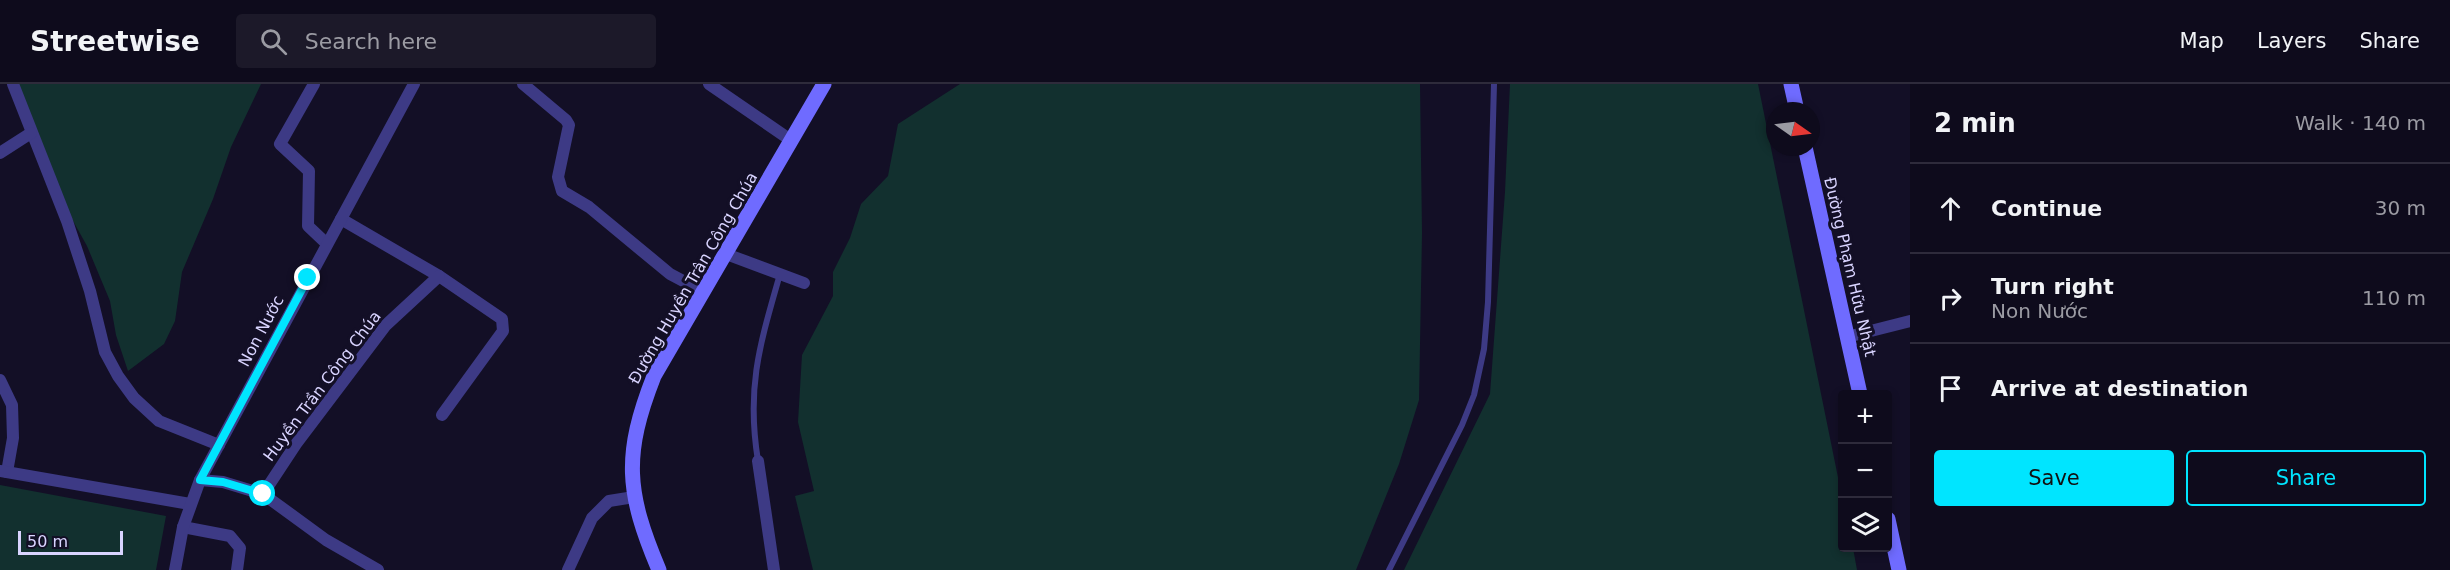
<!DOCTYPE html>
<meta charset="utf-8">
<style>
body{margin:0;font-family:"DejaVu Sans",sans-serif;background:#1c1929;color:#f1f3f6}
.controls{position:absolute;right:18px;bottom:18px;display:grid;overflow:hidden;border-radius:6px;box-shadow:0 3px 9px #0003}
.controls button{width:54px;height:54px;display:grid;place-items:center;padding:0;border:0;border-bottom:2px solid #2e2b3b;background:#0e0b1c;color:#f1f3f6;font:30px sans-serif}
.compass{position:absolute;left:1766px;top:18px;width:54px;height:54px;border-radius:50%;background:#0e0b1c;box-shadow:0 3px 9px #0003;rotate:104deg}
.scale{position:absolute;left:18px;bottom:15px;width:105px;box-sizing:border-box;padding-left:6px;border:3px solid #d9d4ff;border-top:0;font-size:16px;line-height:21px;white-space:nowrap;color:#d9d4ff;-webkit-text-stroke:4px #130f26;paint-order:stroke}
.stop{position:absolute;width:18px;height:18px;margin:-14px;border:4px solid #00e5ff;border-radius:50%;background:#fff}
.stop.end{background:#00e5ff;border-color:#fff;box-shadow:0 2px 6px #0008}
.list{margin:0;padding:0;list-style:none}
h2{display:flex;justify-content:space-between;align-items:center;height:78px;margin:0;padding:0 24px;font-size:26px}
h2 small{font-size:20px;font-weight:400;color:#9b9ba3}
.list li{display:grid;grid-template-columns:39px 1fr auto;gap:18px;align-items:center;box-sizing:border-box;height:90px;padding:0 24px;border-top:2px solid #2e2b3b}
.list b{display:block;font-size:22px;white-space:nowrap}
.list p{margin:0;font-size:20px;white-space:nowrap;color:#9b9ba3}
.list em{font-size:20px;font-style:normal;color:#9b9ba3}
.actions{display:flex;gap:12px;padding:18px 24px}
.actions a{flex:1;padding:14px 0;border:2px solid #00e5ff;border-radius:6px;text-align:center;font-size:21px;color:#00e5ff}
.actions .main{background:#00e5ff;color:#111}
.icon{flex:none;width:33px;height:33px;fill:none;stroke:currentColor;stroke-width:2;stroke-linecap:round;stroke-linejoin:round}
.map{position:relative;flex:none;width:1910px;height:486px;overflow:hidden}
header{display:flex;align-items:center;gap:36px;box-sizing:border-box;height:84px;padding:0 30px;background:#0e0b1c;border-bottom:2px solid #2e2b3b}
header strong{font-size:28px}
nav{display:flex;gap:33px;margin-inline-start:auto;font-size:21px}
.search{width:420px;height:54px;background:#1c1929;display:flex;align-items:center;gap:15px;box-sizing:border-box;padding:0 21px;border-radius:6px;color:#9b9ba3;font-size:22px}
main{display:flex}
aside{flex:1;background:#0e0b1c}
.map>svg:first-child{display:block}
</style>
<header>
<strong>Streetwise</strong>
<div class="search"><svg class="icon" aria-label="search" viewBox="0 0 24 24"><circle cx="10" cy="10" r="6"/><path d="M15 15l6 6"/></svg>Search here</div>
<nav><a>Map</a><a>Layers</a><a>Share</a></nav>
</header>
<main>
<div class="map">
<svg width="1910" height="486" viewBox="0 0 1910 486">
<rect width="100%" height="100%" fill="#130f26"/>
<g fill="#12302f">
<path d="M14 0H261L231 63 213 115 182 188 175 237 164 260 128 287 116 251 110 217 87 162 52 99Z"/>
<path d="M960 0H1420L1422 149 1419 316 1399 380 1356 486H813L795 412 814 407 798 338 802 271 833 212V188L850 154 861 120 888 92 898 40Z"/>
<path d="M1510 0H1758L1842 413V464H1853L1857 486H1404L1490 310 1505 108Z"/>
<path d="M0 401 166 432 156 486H0Z"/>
</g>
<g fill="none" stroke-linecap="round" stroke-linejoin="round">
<g stroke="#3d3a85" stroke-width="6">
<path d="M758 377C746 303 760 260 780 190"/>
<path d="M1389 486 1462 341 1474 311 1484 265 1488 218 1494 0"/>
</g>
<g stroke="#3d3a85" stroke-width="12">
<path d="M13 0 67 137 90 207 105 268 118 292 134 314 159 337 219 361"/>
<path d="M314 0 280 60 309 87 308 142 327 160"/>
<path d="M523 0 566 36 569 41 558 93 562 107 589 123 670 190 704 208"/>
<path d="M709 0 792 57"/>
<path d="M0 69 31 49"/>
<path d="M341 135 439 192 502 235 503 247 442 331"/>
<path d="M726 170 804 199"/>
<path d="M1847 253 1910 237"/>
<path d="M0 296 12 321 13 354 7 388"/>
<path d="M758 377 774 486"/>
<path d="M0 387 190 420"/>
<path d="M200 396 223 398 263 410 326 456 378 486"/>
<path d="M263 410 296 360 386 241 439 192"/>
<path d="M183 443 230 452 240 464 237 486"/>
<path d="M175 486 183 443 200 396 414 0"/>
<path d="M568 486 592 434 609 417 634 413"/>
</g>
<g stroke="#6f6bff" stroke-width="15">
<path d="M1791 0 1797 27"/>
<path d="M1805 63 1860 310"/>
<path d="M1888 435 1899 486"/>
<path d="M659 486C626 408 623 371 654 292L824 0"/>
</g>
</g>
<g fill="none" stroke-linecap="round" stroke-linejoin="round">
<path stroke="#00e5ff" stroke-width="8" d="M263 410 223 398 200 396 308 194"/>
</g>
<g text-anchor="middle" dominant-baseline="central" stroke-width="6" stroke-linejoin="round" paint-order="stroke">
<g font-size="16" fill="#d9d4ff" stroke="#130f26">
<text transform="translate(1850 183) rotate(77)">Đường Phạm Hữu Nhật</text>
<text transform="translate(693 194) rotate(-60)">Đường Huyền Trân Công Chúa</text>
<text transform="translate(261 247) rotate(-62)">Non Nước</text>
<text transform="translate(322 302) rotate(-53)">Huyền Trần Công Chúa</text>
</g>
</g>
</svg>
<div class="controls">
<button>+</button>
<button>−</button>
<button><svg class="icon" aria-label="layers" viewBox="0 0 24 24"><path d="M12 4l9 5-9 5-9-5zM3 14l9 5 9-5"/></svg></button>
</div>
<svg class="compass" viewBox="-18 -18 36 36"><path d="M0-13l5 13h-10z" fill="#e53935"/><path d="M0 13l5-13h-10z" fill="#9b9ba3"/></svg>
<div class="scale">50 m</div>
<div class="stop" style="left:263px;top:410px"></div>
<div class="stop end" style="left:308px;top:194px"></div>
</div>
<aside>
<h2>2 min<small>Walk · 140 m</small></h2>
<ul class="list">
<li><svg class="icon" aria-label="ahead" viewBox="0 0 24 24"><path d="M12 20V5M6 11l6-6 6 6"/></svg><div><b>Continue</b></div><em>30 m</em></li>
<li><svg class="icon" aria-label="right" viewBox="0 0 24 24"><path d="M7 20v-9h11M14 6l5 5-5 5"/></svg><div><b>Turn right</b><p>Non Nước</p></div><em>110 m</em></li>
<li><svg class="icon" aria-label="arrive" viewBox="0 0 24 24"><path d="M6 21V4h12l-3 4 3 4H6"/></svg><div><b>Arrive at destination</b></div></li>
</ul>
<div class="actions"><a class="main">Save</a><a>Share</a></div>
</aside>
</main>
